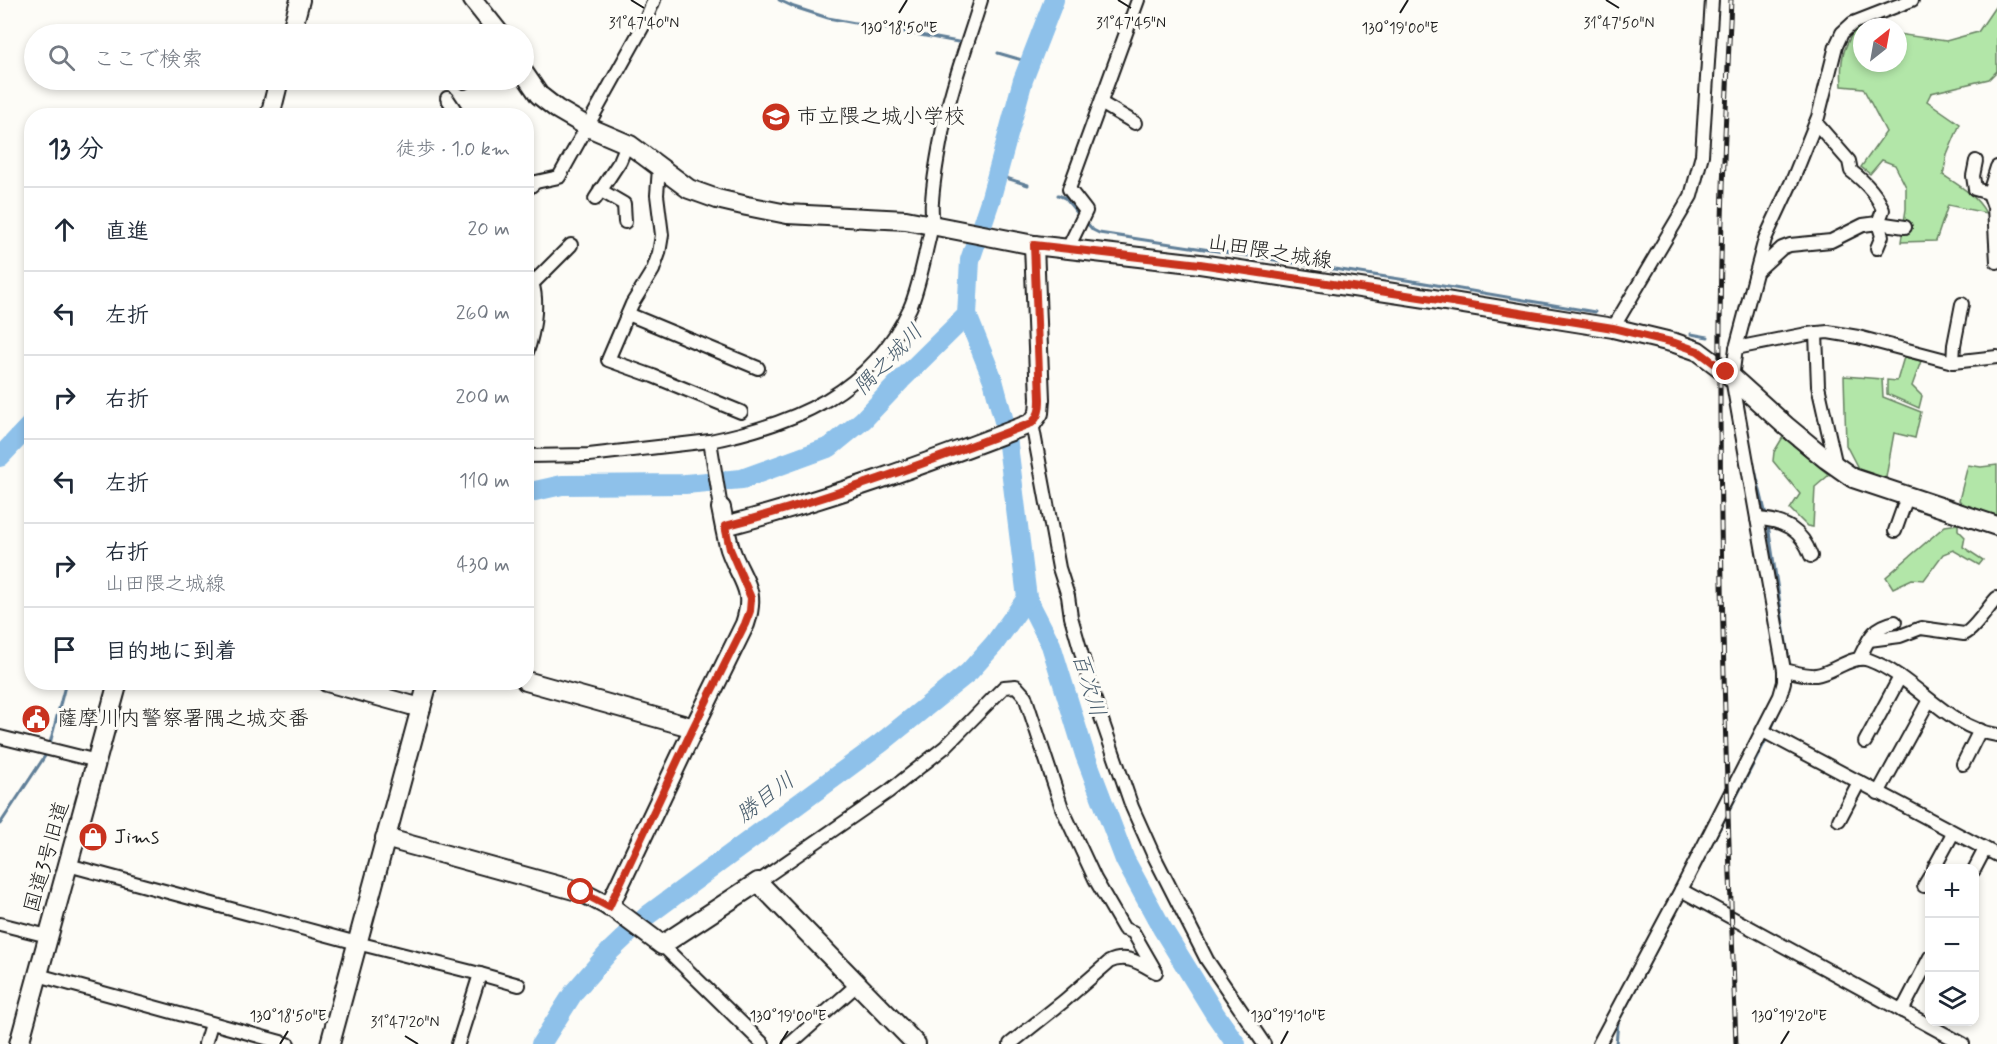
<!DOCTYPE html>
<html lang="ja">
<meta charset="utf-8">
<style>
body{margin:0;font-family:Mynerve,"Klee One",sans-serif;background:#f2f2f3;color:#1f2937}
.controls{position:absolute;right:18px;bottom:18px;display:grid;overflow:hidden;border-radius:12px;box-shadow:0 3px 9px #0003}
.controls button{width:54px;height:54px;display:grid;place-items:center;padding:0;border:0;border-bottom:2px solid #e0e1e3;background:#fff;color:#1f2937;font:30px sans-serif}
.compass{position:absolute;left:1853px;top:18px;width:54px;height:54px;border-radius:50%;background:#fff;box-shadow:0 3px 9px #0003;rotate:31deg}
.stop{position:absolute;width:18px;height:18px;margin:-14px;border:4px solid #c8321e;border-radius:50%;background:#fff}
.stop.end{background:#c8321e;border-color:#fff;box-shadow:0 2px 6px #0008}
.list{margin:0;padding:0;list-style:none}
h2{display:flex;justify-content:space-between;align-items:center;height:78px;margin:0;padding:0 24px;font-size:26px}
h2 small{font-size:20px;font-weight:400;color:#747a83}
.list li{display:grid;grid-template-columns:39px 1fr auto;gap:18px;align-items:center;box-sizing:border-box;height:84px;padding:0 24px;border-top:2px solid #e0e1e3}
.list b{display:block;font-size:22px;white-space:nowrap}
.list p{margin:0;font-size:20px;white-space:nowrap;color:#747a83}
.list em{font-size:20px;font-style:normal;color:#747a83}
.icon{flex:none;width:33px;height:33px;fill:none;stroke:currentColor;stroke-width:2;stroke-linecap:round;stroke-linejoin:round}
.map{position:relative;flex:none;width:1997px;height:1044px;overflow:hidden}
.search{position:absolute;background:#fff;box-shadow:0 3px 9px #0003;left:24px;top:24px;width:510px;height:66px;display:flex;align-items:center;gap:15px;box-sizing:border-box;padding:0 21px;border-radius:33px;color:#747a83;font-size:22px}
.panel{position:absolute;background:#fff;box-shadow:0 3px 9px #0003;left:24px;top:108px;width:510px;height:582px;border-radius:24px}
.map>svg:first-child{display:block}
</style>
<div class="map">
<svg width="1997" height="1044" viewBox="0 0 1997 1044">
<rect width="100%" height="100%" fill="#fdfcf7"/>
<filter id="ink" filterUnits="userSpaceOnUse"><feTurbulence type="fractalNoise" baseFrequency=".0167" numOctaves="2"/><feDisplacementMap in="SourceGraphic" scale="12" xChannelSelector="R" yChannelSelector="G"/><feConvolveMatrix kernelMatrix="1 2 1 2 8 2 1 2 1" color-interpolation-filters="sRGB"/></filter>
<g filter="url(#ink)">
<g fill="#b2e6a8" stroke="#678162" stroke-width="1.5">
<path d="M1997 4V71L1989 79 1931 93 1927 101 1960 124 1947 155 1943 175C1960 186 1976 195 1986 213L1948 205 1936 241 1901 242 1906 209V187L1895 165 1882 160 1870 174 1861 167 1886 132 1863 88 1842 86C1840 61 1842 50 1855 29L1862 27V63H1898V34L1946 41 1978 32Z"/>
<path d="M1904 357 1921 361 1912 386 1922 396 1919 408 1887 394V380L1897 381Z"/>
<path d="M1844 376 1882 379 1883 397 1921 412 1915 438 1894 433 1885 483 1861 474 1846 445Z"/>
<path d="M1783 437 1829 475 1815 487 1813 527 1807 526 1790 509 1800 494 1773 461 1774 452Z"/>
<path d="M1968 465 1981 467 1997 465V522L1969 512 1959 500Z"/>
<path d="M1958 524V530L1965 537 1963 547 1983 560 1979 565 1953 550 1943 554 1924 580 1912 579 1893 588 1886 577 1945 526Z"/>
</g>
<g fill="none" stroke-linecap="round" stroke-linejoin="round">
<g stroke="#607f98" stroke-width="3">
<path d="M779 0 794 7 828 18 958 42"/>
<path d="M998 53 1029 62"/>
<path d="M997 175 1028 185"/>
<path d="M1058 195 1065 198 1079 215"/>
<path d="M1086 222 1093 230 1099 233 1419 282 1595 312"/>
<path d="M1691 334 1708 337"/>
<path d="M1754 466 1766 515"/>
<path d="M1768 525 1789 662"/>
<path d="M1787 693 1790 681"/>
<path d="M1770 732 1783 702"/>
<path d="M49 747 66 682"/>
<path d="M0 824 47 753"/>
<path d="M1688 889 1767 738"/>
<path d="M1616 1044 1618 1022 1685 895"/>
</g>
<g stroke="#8ec1ea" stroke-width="20">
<path d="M967 315 993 380 1006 429 1027 598 1051 645 1085 755 1125 860 1162 928 1215 1014 1236 1044"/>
<path d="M0 457 32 423"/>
<path d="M526 493 562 485 685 484 742 479 830 447 863 420 901 380 967 315 970 260 990 201 1023 80 1054 0"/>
<path d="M541 1044 574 992 609 952 648 915 881 743 969 672 994 644 1027 598"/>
</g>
<g stroke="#1c1c1c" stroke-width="16">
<g id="street">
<path d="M464 82 467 80"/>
<path d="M447 98 459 116"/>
<path d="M1101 103 1135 123"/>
<path d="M1816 123 1849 161 1851 171C1864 181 1877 194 1883 210L1878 223 1882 236 1877 248"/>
<path d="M1976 161 1973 176 1975 189 1989 193"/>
<path d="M1997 167 1989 193 1994 207 1997 262"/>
<path d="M659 168 657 195 662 235 659 253 653 270 632 304 608 360 653 376 741 412"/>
<path d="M526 190 536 182 559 177 643 26 654 0"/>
<path d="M600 190 624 204 625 222"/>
<path d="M595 199 620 161 627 144"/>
<path d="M1068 248 1086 211 1069 189 1138 0"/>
<path d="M1758 270 1782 248 1790 245 1831 241 1863 225 1878 223 1905 227"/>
<path d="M526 272C542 291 534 333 526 355"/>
<path d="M532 284 571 245"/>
<path d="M628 314 758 368"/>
<path d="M1613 328 1691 196 1702 155 1712 0"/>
<path d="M1816 333 1818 386 1836 466"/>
<path d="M1736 348 1807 334 1828 332 1858 337 1953 362 1997 357"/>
<path d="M1953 362 1954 345 1962 304"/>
<path d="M1032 423 1059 568 1068 596 1071 617 1094 697 1132 807 1153 854 1207 960 1264 1044"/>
<path d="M526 456 589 455 710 441"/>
<path d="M721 508 710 441C795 424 871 392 910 308 917 292 921 273 925 256 927 246 930 235 932 225 933 218 931 210 932 202 933 182 937 160 941 139 949 92 967 46 981 0"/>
<path d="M1757 519C1784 520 1802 530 1811 556"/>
<path d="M1895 531 1907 497"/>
<path d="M1869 640 1900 636 1921 628 1964 634C1974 630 1988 607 1997 598"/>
<path d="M1859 659C1869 639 1872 627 1895 622"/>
<path d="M1784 670C1794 672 1807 676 1816 675 1833 673 1852 654 1869 660 1917 678 1945 727 1997 735"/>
<path d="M1763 731 1997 855"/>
<path d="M0 737 97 761"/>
<path d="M1865 742 1900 677"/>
<path d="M1963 764 1980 730"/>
<path d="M1878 793 1929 700"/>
<path d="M1839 820 1859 782"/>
<path d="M68 865 357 943 480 974 458 1044"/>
<path d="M1934 868 1953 833"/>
<path d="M1974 870 1985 849"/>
<path d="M758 882 888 792 945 747 1004 687 1016 686 1025 696 1062 808 1095 879 1124 929 1133 932 1156 972C1141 964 1126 953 1109 962L1064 1001 1010 1044"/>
<path d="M1924 886 1930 876"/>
<path d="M1681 890 1963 1044"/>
<path d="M0 924 48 936"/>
<path d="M662 945 763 1044"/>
<path d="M480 974 519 985"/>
<path d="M38 975 288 1044"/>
<path d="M1902 1011 1930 957"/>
<path d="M205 1044 211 1024"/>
<path d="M790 1044 858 984"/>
<path d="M1599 1044 1681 890 1780 696 1784 682V670L1732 378 1736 348 1765 239 1793 179 1818 117 1836 46 1842 33 1853 23 1912 0"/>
</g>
</g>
<g stroke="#1c1c1c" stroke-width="22">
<g id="secondary">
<path d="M473 0 500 34"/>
<path d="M291 34 300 0"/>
<path d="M524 73 539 95 557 109 588 127 630 145 689 189 717 199 747 206 787 214 906 220 1034 245 1200 264 1433 299 1613 328 1675 343 1698 351 1726 372 1786 426 1826 459 1853 478 1997 526"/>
<path d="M270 116 279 80"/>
<path d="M725 526C829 499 931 462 1032 423L1039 413 1040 399 1034 245"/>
<path d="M526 681 694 728"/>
<path d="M327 682 421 708"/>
<path d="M385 838 581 892 614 909 662 945 758 882 916 1044"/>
<path d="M609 907 694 728 745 624C757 588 741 581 730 549 726 536 724 522 721 508"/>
<path d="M19 1044 118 682"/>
<path d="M330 1044 428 682"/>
</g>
</g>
<use href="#street" stroke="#fdfcf7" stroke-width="12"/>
<use href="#secondary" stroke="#fdfcf7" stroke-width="18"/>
<g stroke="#1c1c1c" stroke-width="5">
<path id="rail" d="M1731 0C1725 128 1719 255 1720 383 1720 603 1728 824 1736 1044"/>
</g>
<use href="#rail" stroke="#fdfcf7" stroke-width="3" stroke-dasharray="9" stroke-linecap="butt"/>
</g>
</g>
<g fill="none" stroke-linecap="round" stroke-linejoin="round" filter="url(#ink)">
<path stroke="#c8321e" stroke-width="8" d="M581 892 609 907 693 728 745 624 750 611 751 598 730 549 725 526C829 499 931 461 1032 423 1039 416 1040 409 1040 399L1034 245 1200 264 1433 299 1613 328 1675 343 1698 351 1726 372"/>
</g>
<path fill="none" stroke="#1c1c1c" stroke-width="2" d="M631 0 644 8M1118 0 1131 8M1606 0 1619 8M899 13 907 0M1400 13 1408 0M405 1036 418 1044M280 1044 288 1031M780 1044 788 1031M1281 1044 1288 1031M1781 1044 1789 1031"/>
<defs>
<g id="school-disc" transform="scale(1.5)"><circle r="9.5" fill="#c8321e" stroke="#fdfcf7"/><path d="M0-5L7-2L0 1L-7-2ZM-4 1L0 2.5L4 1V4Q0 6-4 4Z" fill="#fff"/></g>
<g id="civic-disc" transform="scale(1.5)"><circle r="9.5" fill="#c8321e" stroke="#fdfcf7"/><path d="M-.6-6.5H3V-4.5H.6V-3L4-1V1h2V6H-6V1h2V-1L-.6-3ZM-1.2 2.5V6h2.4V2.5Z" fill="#fff"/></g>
<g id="shop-disc" transform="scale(1.5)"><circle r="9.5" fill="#c8321e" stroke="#fdfcf7"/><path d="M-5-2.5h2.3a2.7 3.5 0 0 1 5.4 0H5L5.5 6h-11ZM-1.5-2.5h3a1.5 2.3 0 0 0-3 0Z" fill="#fff"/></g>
</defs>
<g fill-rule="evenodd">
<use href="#school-disc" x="776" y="117"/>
<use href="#civic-disc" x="36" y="719"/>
<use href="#shop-disc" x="93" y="837"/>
</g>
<g text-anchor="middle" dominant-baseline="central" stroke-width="6" stroke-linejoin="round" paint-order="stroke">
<g font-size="21" fill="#1c1c1c" stroke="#fdfcf7" text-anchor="start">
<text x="797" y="117">市立隈之城小学校</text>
<text x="57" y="719">薩摩川内警察署隅之城交番</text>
<text x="114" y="837">Jims</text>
</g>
<g font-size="21" fill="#1c1c1c" stroke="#fdfcf7">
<text transform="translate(1270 252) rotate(9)">山田隈之城線</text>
<text transform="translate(47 857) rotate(-74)">国道3号旧道</text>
</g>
<g font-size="22" font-style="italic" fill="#4a5e6e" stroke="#fdfcf7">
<text transform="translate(889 360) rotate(-46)">隅之城川</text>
<text transform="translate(1088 685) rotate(73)">百次川</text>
<text transform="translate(766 798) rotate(-37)">勝目川</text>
</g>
</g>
<g font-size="15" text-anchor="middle" fill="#1c1c1c" stroke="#fdfcf7" stroke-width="6" stroke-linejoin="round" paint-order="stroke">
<text x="644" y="28">31°47'40"N</text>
<text x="1131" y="28">31°47'45"N</text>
<text x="1619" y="28">31°47'50"N</text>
<text x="899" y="33">130°18'50"E</text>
<text x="1400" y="33">130°19'00"E</text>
<text x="288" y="1021">130°18'50"E</text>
<text x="788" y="1021">130°19'00"E</text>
<text x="1288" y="1021">130°19'10"E</text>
<text x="1789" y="1021">130°19'20"E</text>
<text x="405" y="1027">31°47'20"N</text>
</g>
</svg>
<div class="controls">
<button>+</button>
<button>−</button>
<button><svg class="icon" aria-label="layers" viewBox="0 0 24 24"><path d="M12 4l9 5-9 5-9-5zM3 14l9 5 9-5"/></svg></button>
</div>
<svg class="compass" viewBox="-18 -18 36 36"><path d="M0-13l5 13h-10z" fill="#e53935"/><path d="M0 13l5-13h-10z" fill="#747a83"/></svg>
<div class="stop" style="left:581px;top:892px"></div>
<div class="stop end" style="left:1726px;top:372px"></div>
<div class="search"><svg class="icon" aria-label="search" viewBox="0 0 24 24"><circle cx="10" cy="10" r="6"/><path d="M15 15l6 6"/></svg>ここで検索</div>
<section class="panel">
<h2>13 分<small>徒歩 · 1.0 km</small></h2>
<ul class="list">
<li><svg class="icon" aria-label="ahead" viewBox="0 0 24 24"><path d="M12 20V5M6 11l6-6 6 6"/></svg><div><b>直進</b></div><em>20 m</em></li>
<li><svg class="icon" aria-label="left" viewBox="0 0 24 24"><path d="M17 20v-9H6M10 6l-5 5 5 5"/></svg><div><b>左折</b></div><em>260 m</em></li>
<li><svg class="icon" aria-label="right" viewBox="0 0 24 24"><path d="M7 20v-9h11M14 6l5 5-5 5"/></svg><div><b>右折</b></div><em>200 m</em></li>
<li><svg class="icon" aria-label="left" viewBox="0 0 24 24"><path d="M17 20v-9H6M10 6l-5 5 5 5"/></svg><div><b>左折</b></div><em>110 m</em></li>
<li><svg class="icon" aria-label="right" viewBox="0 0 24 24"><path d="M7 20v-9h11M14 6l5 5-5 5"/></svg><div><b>右折</b><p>山田隈之城線</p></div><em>430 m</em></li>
<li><svg class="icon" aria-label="arrive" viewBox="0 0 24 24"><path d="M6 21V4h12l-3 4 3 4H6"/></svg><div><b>目的地に到着</b></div></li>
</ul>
</section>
</div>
